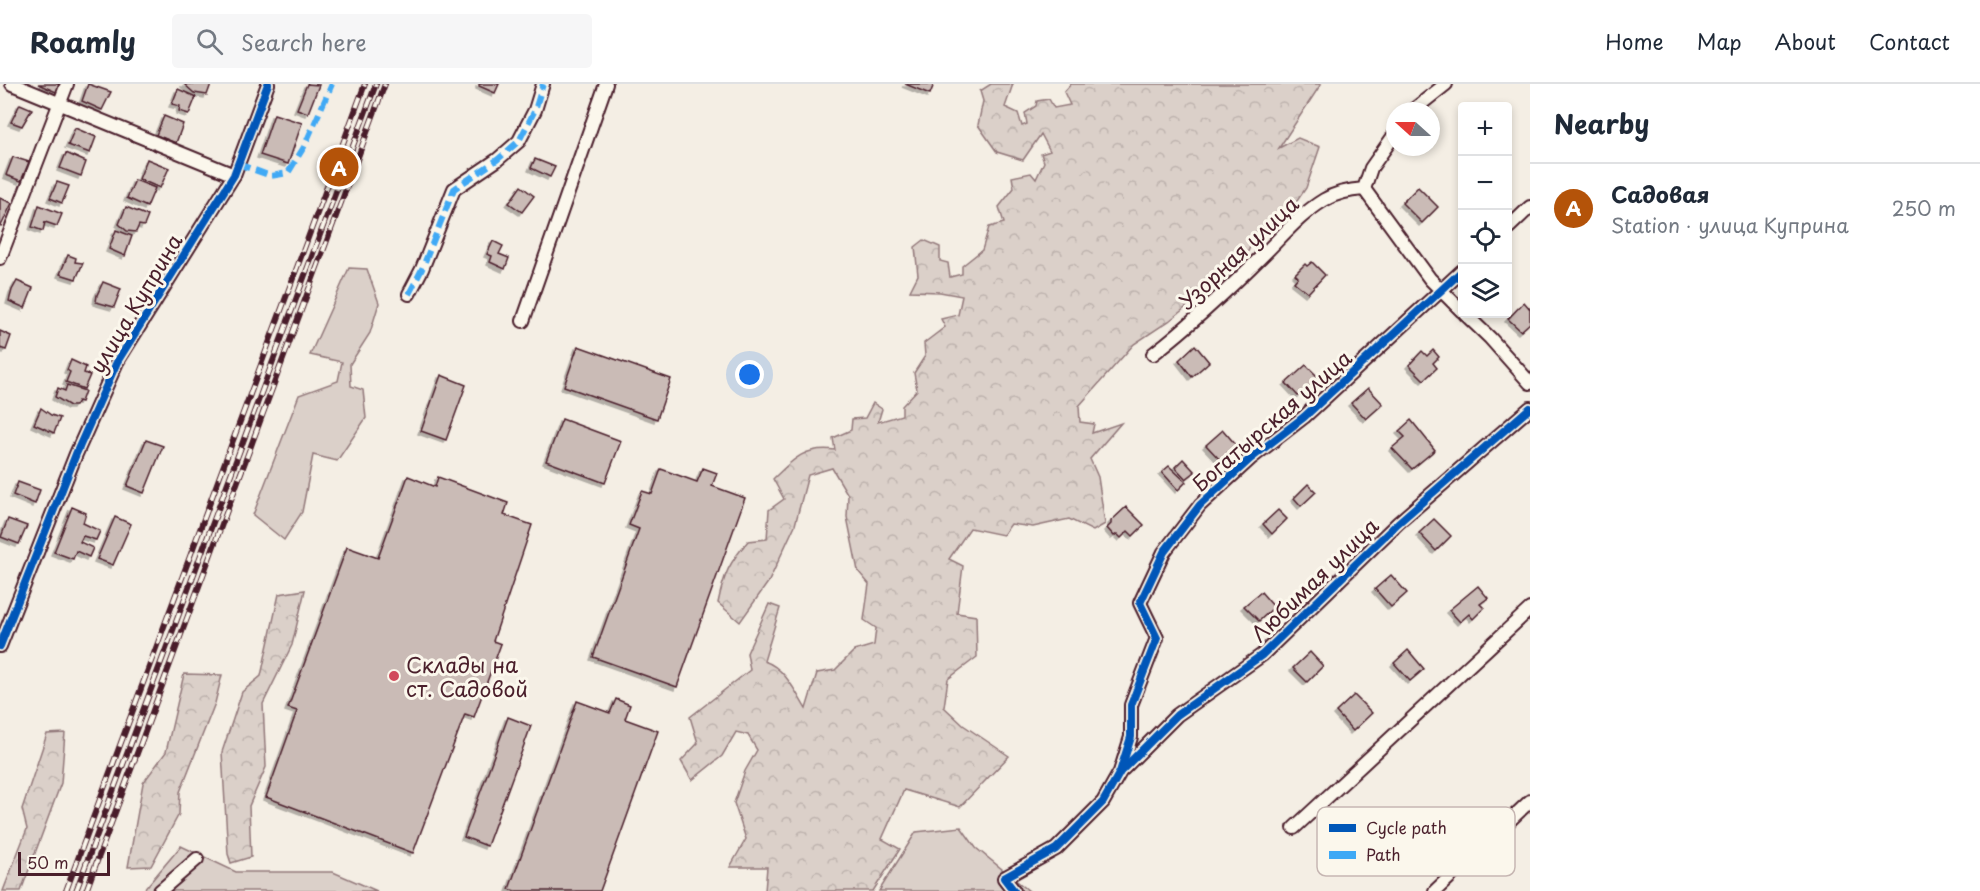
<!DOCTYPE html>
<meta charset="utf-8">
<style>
body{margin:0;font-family:"Playpen Sans",sans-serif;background:#f6f6f7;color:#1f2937}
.controls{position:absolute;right:18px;top:18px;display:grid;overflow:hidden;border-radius:6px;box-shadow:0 3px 9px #0003}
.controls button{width:54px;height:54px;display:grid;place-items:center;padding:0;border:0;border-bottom:2px solid #e0e1e3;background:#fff;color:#1f2937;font:30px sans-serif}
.compass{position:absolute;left:1386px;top:18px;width:54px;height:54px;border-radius:50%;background:#fff;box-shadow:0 3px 9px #0003;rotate:291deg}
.scale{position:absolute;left:18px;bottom:15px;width:92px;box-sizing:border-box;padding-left:6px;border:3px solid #4a1f2b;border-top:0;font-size:16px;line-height:21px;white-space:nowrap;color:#4a1f2b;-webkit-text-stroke:4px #fbf7ec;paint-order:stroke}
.you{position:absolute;left:750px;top:291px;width:21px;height:21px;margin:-15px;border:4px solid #fff;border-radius:50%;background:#1a73e8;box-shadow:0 0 0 9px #1a73e833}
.badge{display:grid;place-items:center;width:39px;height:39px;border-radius:50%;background:#b45309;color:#fff;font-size:20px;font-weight:700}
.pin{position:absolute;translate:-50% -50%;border:3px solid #fff;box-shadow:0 2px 6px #0006}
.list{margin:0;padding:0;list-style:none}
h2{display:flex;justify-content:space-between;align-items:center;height:78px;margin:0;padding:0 24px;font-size:26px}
h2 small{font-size:20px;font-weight:400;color:#747a83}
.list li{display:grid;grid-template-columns:39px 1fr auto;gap:18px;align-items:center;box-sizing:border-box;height:90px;padding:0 24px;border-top:2px solid #e0e1e3}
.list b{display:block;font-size:22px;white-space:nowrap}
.list p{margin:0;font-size:20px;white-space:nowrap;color:#747a83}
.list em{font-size:20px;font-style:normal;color:#747a83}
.icon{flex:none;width:33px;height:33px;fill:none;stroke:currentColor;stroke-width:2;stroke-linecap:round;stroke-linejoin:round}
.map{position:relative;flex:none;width:1530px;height:807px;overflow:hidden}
header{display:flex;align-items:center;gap:36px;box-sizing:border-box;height:84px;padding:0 30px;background:#fff;border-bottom:2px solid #e0e1e3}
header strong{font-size:28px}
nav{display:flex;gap:33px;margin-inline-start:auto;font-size:21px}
.search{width:420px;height:54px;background:#f6f6f7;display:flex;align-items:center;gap:15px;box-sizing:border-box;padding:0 21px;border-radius:6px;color:#747a83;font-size:22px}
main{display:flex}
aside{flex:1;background:#fff}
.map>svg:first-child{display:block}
</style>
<header>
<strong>Roamly</strong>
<div class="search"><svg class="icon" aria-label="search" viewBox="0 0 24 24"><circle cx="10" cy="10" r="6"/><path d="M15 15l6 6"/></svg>Search here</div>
<nav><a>Home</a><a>Map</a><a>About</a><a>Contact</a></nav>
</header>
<main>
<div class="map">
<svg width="1530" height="807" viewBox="0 0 1530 807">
<defs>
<pattern id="forest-crowns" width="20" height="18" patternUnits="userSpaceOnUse" patternTransform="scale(1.5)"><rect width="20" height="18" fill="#dbd0c9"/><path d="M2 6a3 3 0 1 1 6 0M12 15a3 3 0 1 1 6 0" fill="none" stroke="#bdb2ad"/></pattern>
<filter id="shadow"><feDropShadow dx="-3" dy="3" stdDeviation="0" flood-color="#0004"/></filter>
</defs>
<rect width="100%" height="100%" fill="#f4eee4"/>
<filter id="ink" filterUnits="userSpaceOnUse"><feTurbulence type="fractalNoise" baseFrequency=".0167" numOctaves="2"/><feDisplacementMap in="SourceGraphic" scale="12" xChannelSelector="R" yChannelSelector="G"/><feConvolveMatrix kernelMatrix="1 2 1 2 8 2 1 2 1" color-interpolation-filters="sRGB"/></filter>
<g filter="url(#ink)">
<g fill="#dbd0c9" stroke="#92787a" stroke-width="1.5">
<path d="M349 184 367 185 379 219 370 249 350 280 351 302 363 306 366 334 337 377 313 371 302 428 284 456 253 431 299 311 338 297 342 278 310 271Z"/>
<path d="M961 743 976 764 1029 807H879L916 748Z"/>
<path d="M181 762 236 788H333L377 807H143Z"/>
</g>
<g fill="url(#forest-crowns)" stroke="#92787a" stroke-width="1.5">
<path d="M991 0H1013L1005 23 1018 29 1022 42 1027 40 1025 29 1036 22 1037 17 1049 15 1054 24 1070 21 1064 8 1071 0H1321L1279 64 1298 54 1320 63 1306 104 1286 133 1258 145 1238 190 1213 202 1204 196 1190 220 1169 237 1134 260 1079 322 1080 338 1094 340 1092 349 1121 339 1090 375 1098 393 1105 440 1093 447 1069 435 1033 443 1011 440 1003 451 970 444 949 475 963 482 957 529 976 532 977 573 948 595 944 623 963 641 1009 672 960 723 904 706 882 755 900 765 873 807H765L767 783H730L746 755 734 719 745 687 757 666 748 651 736 648 722 672 692 696 681 677 698 659 690 633 750 586 747 569 769 520 780 524 764 577C785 584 795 607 806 625L817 589 835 586 854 567 874 561 876 544 864 536 869 500 858 487 847 433 848 411 832 384 808 391 795 441 769 497 740 538 718 519C724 490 729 479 748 457L767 455 769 426 784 415 773 395C793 375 805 362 835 366L833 354 851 346 852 335 865 334 873 319 882 325 878 338 902 331V322L917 306 914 289 925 272 924 259 945 243 941 235 958 231 962 212 940 208 910 207 918 191 915 163 924 156 940 163V177L948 179 950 193 962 190V182L982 166 989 143 1004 139 999 123 1014 104 1012 93 1031 89 1036 95 1044 78 1041 70 1050 67 1041 50 1023 76 997 68 978 41 983 17 980 7Z"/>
<path d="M305 506 292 561 263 620 266 683 249 722 251 773 231 779 228 770 222 668 242 608 261 592 279 510Z"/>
<path d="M184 590 222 591 215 619 180 708 179 730 151 782 128 783 143 699 166 668Z"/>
<path d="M65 649 61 699 21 807H3L27 745 22 725 47 650Z"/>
</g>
<g fill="#cabbb6" stroke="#4a1f2b" stroke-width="1.5" filter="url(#shadow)">
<path d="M38 0H59L56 8Z"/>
<path d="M88 0 111 8 102 26 82 17Z"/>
<path d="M184 0H211L207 11 194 9Z"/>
<path d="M307 0 319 1 308 29 297 25Z"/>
<path d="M479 0H499L495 9 479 2Z"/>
<path d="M905 0H934L930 10Z"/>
<path d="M178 5 196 13 189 30 179 27 180 22 172 20Z"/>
<path d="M20 20 32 25 22 42 11 38Z"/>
<path d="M274 30 302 39 288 80 260 71Z"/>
<path d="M164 32 183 40 176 59 156 51Z"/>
<path d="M75 44 96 53 90 69 68 61Z"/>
<path d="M66 69 86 78 81 92 60 84Z"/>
<path d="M13 73 29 78 21 97 6 91Z"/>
<path d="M147 75 169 84 160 104 139 95Z"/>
<path d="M535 75 555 83 550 93 531 84Z"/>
<path d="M135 96 155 104 147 123 127 114Z"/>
<path d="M57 98 69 102 62 119 50 114Z"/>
<path d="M521 102 534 112 522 128 509 119Z"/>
<path d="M1418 103 1438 123 1422 139 1402 119Z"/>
<path d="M0 114 12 119 1 142 0 141Z"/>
<path d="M39 121 62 130 57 142 45 138 43 147 32 143Z"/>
<path d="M126 123 148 132 144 142 139 141 136 148 127 147 119 140Z"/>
<path d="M116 146 132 152 125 172 109 165Z"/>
<path d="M493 157 503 162 499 170 509 174 505 185 490 178 492 172 487 170Z"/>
<path d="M68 171 76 174 75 178 83 179 76 195 60 190Z"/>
<path d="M1312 178 1325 191 1308 209 1294 198 1298 193 1295 190 1305 180 1307 182Z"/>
<path d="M17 197 33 204 25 224 9 217 12 206Z"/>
<path d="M103 198 121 205 114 223 96 218 97 211Z"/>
<path d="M1524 218 1530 225V239L1521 247 1508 235Z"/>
<path d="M0 247 11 252 6 266 0 264Z"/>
<path d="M1195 261 1209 278 1192 293 1179 276Z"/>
<path d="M578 262 671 295 657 335 564 302Z"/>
<path d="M1433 266 1439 273 1433 279 1437 284 1424 296 1409 281 1422 267 1427 272Z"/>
<path d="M71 276 86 283 84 289 90 291 84 305 66 298 70 288 67 286Z"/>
<path d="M1306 281 1319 294 1298 312 1286 299Z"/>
<path d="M441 291 466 301 446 356 421 347Z"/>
<path d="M67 301 85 307 81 318 78 317 75 322H70L55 313 58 304 65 307Z"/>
<path d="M1368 304 1383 320 1366 335 1351 319Z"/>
<path d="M41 324 51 331 60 334 54 349 34 340Z"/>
<path d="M562 335 621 357 605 399 546 377Z"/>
<path d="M1411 336 1435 366 1412 385 1392 364 1405 353 1399 347Z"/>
<path d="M1223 346 1236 361 1220 376 1206 361Z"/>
<path d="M146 356 163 362 144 409 127 402Z"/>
<path d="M1183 375 1195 388 1186 395 1175 383Z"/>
<path d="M1169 382 1186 398 1178 406 1162 388Z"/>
<path d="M703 384 717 389 712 402 745 414 677 603 593 573 639 445 629 441 642 407 652 410 661 385 697 398Z"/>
<path d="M408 392 435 403 438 393 508 419 504 431 532 441 493 557 501 560 474 633 465 630 413 769 266 713 297 627 288 624 347 463 378 474Z"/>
<path d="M18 398 40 406 35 420 13 411Z"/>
<path d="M1308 400 1316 408 1301 422 1294 414Z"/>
<path d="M72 423 86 429 83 439 100 447 96 456 83 452 80 458 93 464 89 473 76 467 73 475 54 468Z"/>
<path d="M1126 423 1144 441 1133 452 1128 447 1121 454 1117 450 1114 452 1107 444 1111 440V437Z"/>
<path d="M1278 426 1287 435 1272 450 1263 440Z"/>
<path d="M115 433 131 440 113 481 97 475Z"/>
<path d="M8 435 27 442 19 460 1 453Z"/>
<path d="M1434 435 1451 452 1436 467 1419 449Z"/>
<path d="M1391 491 1407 509 1391 523 1375 505Z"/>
<path d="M1478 502 1488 514 1480 520 1484 524 1473 535 1469 530 1460 538 1449 526Z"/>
<path d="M1261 508 1274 523 1259 537 1244 522Z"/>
<path d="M1408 566 1424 585 1410 597 1394 579Z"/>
<path d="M1310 568 1323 582 1307 598 1293 584Z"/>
<path d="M1354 611 1372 629 1353 647 1336 628Z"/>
<path d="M616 615 630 621 625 635 658 647 600 807H515L509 805 577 617 610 629Z"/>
<path d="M508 633 531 642 487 762 464 753Z"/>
</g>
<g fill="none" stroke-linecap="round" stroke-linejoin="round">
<g stroke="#4a1f2b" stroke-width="16">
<g id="minor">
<path d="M12 0 234 91"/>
<path d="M1412 27 1446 0"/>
<path d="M1364 105 1430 195 1462 227"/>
<path d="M1508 144 1530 123"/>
<path d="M0 174 67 0"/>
<path d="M409 210 422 185 454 105 497 76 519 57 535 26 543 0"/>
<path d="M1465 230 1490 254 1530 299"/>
<path d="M523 237 606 0"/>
<path d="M1153 270C1193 239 1230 204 1266 168 1285 149 1301 130 1324 116 1337 108 1350 106 1364 105L1371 84 1395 50"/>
<path d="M0 562 76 370 117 278 234 91 268 0"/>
<path d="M1123 685 1177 631 1262 571 1398 439 1530 324"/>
<path d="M1294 744 1530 525"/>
<path d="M160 807 197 775"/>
<path d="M1014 807 1004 794 1056 765 1103 718 1120 688 1131 653V621L1157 554 1140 519 1164 468 1200 421 1250 375 1304 333 1462 187"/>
<path d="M1435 807 1530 717"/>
</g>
</g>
<use href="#minor" stroke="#fbf7ec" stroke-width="12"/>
<g stroke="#4a1f2b" stroke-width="6">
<g id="rail">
<path d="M66 807 365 0"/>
<path d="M76 807 376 0"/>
<path d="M86 807 385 0"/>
</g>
</g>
<use href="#rail" stroke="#fbf7ec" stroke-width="4" stroke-dasharray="11" stroke-linecap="butt"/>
<g stroke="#3fa9f5" stroke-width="6" stroke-dasharray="12 6" stroke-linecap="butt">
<path d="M238 80 271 92 288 89 304 63 332 0"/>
<path d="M409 210 422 185 454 105 497 76 519 57 535 26 543 0"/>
</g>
<g stroke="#fbf7ec" stroke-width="11">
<g id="cycleway">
<path d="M0 562 76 370 117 278 234 91 268 0"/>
<path d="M1122 686 1177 631 1262 571 1398 439 1530 324"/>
<path d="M1014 807 1004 794 1056 765 1103 718 1120 688 1131 653V621L1157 554 1140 519 1164 468 1200 421 1250 375 1304 333 1462 187"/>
</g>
</g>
<use href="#cycleway" stroke="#0057b8" stroke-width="8"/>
</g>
</g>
<circle fill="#d1495b" stroke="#fbf7ec" stroke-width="2" cx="394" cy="592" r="6"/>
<g text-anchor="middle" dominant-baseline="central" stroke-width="6" stroke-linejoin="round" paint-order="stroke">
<g font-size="21" fill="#4a1f2b" stroke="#fbf7ec">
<text transform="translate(1238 168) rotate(-43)">Узорная улица</text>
<text transform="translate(135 219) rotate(-59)">улица Куприна</text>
<text transform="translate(1271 336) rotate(-41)">Богатырская улица</text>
<text transform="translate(1314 495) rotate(-44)">Любимая улица</text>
</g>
<g font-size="21" fill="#4a1f2b" stroke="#fbf7ec" text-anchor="start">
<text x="406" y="580">Склады на<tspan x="406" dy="24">ст. Садовой</tspan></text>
</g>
</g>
<rect x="1317" y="723" width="198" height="69" rx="9" fill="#fbf7ec" stroke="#c6b6b2" stroke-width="1.5"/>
<rect x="1329" y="740" width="27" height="8" fill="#0057b8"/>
<rect x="1329" y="767" width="27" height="8" fill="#3fa9f5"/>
<g font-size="16" fill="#4a1f2b">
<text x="1366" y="750">Cycle path</text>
<text x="1366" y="777">Path</text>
</g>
</svg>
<div class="controls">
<button>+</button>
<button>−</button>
<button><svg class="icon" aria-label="locate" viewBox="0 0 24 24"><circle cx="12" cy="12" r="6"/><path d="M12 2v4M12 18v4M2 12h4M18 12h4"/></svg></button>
<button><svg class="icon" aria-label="layers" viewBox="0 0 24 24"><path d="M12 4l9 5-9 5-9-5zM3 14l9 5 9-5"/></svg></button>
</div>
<svg class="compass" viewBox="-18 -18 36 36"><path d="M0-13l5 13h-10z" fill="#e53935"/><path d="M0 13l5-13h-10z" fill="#747a83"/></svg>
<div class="scale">50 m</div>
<div class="you"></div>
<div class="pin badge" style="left:339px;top:83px">A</div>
</div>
<aside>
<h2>Nearby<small></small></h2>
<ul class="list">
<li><span class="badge">A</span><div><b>Садовая</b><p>Station · улица Куприна</p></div><em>250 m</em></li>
</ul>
</aside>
</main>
